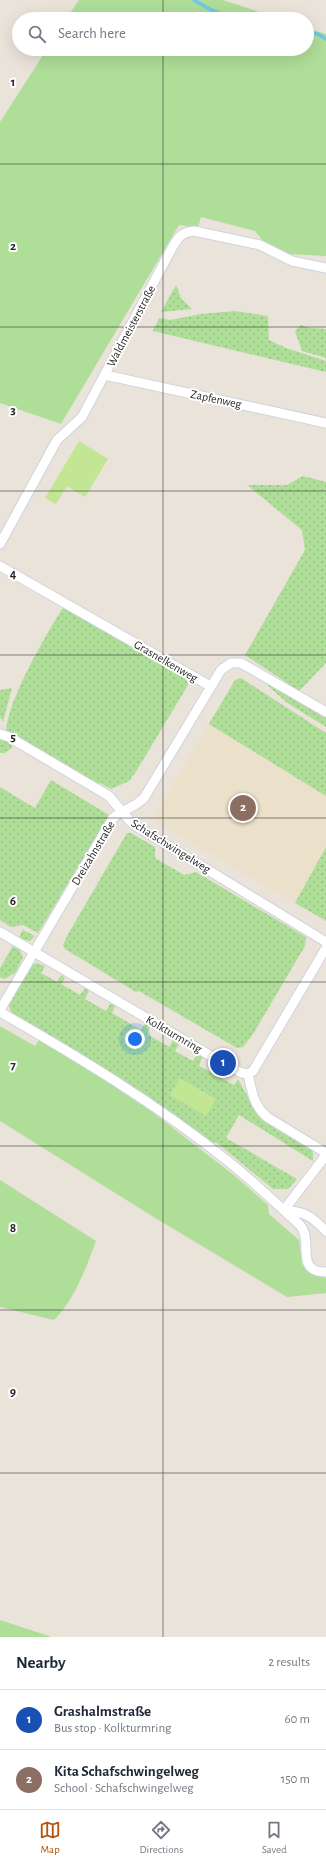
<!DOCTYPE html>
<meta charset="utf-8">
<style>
body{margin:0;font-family:"Alegreya Sans",sans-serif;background:#f2f2f3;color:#1f2937}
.you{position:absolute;left:135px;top:1039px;width:14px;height:14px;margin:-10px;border:3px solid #fff;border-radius:50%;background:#1a73e8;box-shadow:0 0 0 6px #1a73e833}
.badge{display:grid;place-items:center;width:26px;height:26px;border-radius:50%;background:#b45309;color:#fff;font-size:13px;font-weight:700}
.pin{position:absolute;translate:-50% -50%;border:2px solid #fff;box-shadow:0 1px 4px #0006}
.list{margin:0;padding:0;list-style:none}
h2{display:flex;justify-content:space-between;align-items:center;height:52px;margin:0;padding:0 16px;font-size:17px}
h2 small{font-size:13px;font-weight:400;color:#747a83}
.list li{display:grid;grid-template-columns:26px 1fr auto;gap:12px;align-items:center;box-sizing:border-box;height:60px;padding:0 16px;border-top:1px solid #e0e1e3}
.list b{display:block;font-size:15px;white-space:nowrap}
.list p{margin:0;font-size:13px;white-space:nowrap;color:#747a83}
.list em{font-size:13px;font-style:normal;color:#747a83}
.icon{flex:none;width:22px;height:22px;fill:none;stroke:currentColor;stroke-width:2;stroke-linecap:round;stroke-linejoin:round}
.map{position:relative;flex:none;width:326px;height:1637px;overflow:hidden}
.search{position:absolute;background:#fff;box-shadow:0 4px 16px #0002;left:12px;right:12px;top:12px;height:44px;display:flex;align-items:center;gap:10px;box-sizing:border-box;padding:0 14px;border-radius:22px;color:#747a83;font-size:15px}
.sheet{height:172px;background:#fff}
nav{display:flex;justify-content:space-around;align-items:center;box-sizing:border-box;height:56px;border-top:1px solid #e0e1e3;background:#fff;font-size:11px;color:#747a83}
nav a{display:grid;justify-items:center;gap:2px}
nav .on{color:#b45309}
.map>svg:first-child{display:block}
</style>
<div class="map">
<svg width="326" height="1637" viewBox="0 0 326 1637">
<defs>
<pattern id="park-dots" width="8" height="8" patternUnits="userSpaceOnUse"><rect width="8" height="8" fill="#afde98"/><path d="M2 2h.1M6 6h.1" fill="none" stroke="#97be83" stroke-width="1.8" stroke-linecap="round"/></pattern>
</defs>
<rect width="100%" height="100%" fill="#eae3da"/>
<path fill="#ebe0c9" d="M209 724 326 796V847L295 903 153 820Z"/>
<g fill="#afde98">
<path d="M79 0H223L281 19H66Z"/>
<path d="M307 28 326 34V256L288 254 263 241 255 231 201 217 198 228 179 225 61 424 0 403V122L47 49H307Z"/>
<path d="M0 1026 35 1046 39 1040 134 1098 235 1176 268 1205 269 1214 299 1240 302 1265 314 1275 326 1278V1293L287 1297 152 1216 0 1121Z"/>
<path d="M0 1180 96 1241C86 1268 75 1299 54 1320L0 1307Z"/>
<path d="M0 1620 52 1637H0Z"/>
</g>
<g fill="url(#park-dots)">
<path d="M176 285 181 298 192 309 161 312Z"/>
<path d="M235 311 268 316 269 340 286 348 326 361V372L153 331 159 318 170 320 201 314Z"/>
<path d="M301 325 310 328 326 329V358L302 351 295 331Z"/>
<path d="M303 476 326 482V663L299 691 245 655 305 550 302 530 247 485H287Z"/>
<path d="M64 606 178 673 186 679 188 685 137 770 129 781 111 789 100 783 98 785 6 731C8 700 46 634 64 606Z"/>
<path d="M241 678 326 733V796L209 724 235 680Z"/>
<path d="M264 682 279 689 326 718V727L286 702Z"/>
<path d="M12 688 3 722 0 717V690Z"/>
<path d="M0 739 6 741 13 747 5 753H0Z"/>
<path d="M51 780 109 815 38 933 23 925 11 927 0 920V787L35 808Z"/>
<path d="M127 833H131L155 847V858L184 875 196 872 306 937 305 946 253 1034 243 1047 237 1048 139 991 136 992 65 949 63 945 67 936Z"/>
<path d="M326 847V921L295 903Z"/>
<path d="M23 930 35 936 30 941 19 939 20 935Z"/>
<path d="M14 944 20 951 23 957 16 972 5 979 0 977V968Z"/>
<path d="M37 963 45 966 41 973 57 982 61 975 65 978 61 984 80 995 85 988 89 991 85 999 106 1011 111 1003 115 1006 112 1013 141 1030 145 1023 151 1026 147 1034 169 1047 173 1040 179 1044 175 1051 193 1061 197 1054 202 1057 199 1066 234 1085 238 1079 258 1116 269 1125 311 1149 313 1153V1161L239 1115 226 1138 297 1179 288 1189H273L217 1143 206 1140 147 1097 12 1014 9 1006 11 1001 30 966Z"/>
</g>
<g fill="#c2e694">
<path d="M79 441 108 459 85 497 67 486 56 504 45 498Z"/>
<path d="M180 1078 216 1099 206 1116 170 1095Z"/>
</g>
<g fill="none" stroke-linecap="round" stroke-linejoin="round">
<g stroke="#70c7e8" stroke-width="3.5">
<path d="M194 0C206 7 217 14 231 17 245 19 246 10 264 19"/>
<path d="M307 33 318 34 326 39"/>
</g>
<g stroke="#cfd2e0" stroke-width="11">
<g id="street">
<path d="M105 375 326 423"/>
<path d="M0 544 57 440 82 417 173 246C179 236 183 232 194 231L260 245 292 261 326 268"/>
<path d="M0 566 210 686"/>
<path d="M0 734 9 737 109 796 130 821 136 826 326 942"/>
<path d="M0 932 223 1063 242 1073 248 1074"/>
<path d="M0 1010 113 818C123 810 135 807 144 798L221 670 231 663H241L326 712"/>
<path d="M0 1012C79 1057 158 1105 229 1162 254 1182 277 1204 300 1225 314 1242 294 1272 326 1272"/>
<path d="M248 1074 253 1071 326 948"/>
<path d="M248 1074C252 1091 253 1105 267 1117L326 1153"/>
<path d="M284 1210 326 1155"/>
<path d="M284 1210C306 1212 311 1216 326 1231"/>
</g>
</g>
<use href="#street" stroke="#fff" stroke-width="9"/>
</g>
<path fill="none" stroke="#282828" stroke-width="1" stroke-opacity="0.55" d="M163 0V19M163 49V1637M0 164H326M0 327H326M0 491H326M0 655H326M0 818H326M0 982H326M0 1146H326M0 1310H326M0 1473H326"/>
<g text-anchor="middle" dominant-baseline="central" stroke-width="4" stroke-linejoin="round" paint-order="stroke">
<g font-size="12" fill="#282828" stroke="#fff">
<text transform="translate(131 326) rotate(-62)">Waldmeisterstraße</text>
<text transform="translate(216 399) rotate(12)">Zapfenweg</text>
<text transform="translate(166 661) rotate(30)">Grasnelkenweg</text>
<text transform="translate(171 846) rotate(32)">Schafschwingelweg</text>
<text transform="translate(93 853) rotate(-59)">Dreizahnstraße</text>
<text transform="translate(174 1034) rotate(30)">Kolkturmring</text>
</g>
</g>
<g font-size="13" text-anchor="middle" font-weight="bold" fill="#282828" stroke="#fff" stroke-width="4" stroke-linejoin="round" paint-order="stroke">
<text x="13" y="86">1</text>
<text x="13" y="250">2</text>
<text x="13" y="414">3</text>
<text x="13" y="578">4</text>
<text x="13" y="741">5</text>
<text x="13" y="905">6</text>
<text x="13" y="1069">7</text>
<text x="13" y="1232">8</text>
<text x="13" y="1396">9</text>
</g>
</svg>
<div class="you"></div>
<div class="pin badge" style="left:223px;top:1063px;background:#1a4fb4">1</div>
<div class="pin badge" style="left:243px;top:808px;background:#8d6e63">2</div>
<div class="search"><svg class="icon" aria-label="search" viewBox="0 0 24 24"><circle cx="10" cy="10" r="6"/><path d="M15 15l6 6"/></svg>Search here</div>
</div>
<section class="sheet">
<h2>Nearby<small>2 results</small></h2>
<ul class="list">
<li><span class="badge" style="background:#1a4fb4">1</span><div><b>Grashalmstraße</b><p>Bus stop · Kolkturmring</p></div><em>60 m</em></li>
<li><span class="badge" style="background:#8d6e63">2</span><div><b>Kita Schafschwingelweg</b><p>School · Schafschwingelweg</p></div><em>150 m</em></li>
</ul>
</section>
<nav>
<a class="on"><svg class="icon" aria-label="map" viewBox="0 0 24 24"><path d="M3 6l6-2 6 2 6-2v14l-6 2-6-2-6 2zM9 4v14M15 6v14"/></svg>Map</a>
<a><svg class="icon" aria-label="directions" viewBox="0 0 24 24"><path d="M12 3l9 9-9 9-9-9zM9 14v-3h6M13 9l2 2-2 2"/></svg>Directions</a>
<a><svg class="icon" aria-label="saved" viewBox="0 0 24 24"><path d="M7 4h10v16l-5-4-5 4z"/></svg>Saved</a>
</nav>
